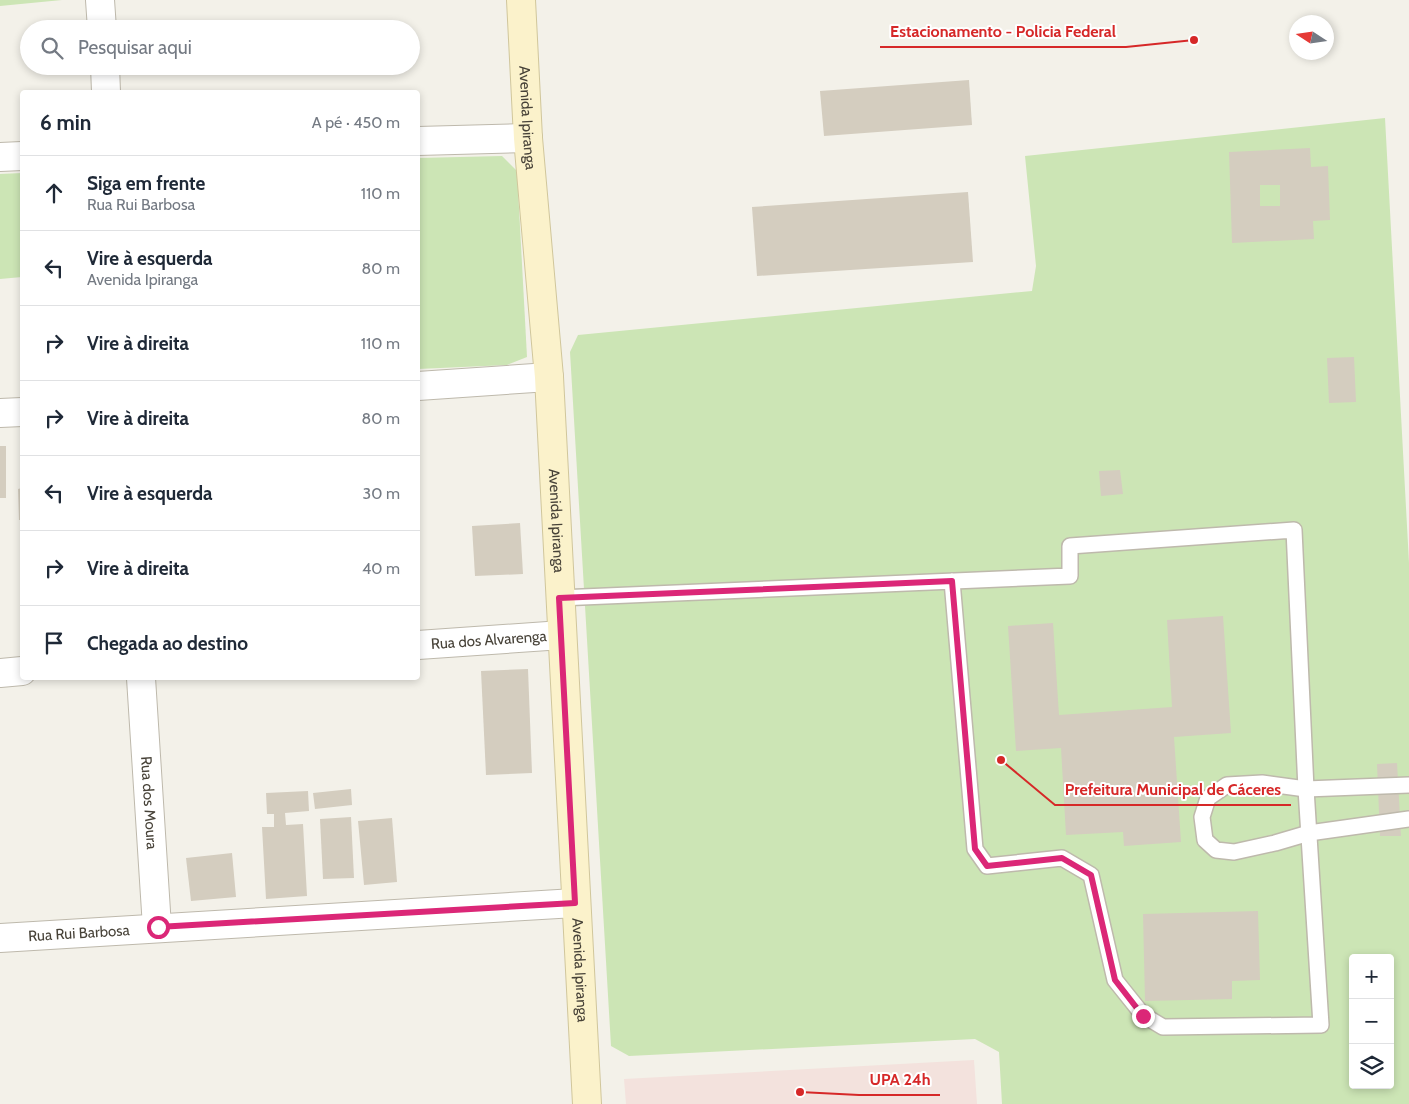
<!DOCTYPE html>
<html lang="pt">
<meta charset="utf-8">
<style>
body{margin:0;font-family:Cabin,sans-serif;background:#f2f2f3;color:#1f2937}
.controls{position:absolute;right:15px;bottom:15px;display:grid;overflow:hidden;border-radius:5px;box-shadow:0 2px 8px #0003}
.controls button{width:45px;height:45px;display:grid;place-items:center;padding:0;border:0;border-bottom:1px solid #e0e1e3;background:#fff;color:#1f2937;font:25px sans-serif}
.compass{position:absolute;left:1289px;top:15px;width:45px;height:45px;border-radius:50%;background:#fff;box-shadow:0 2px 8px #0003;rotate:282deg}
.stop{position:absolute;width:15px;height:15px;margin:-11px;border:4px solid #db2777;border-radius:50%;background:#fff}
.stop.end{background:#db2777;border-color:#fff;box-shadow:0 1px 5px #0008}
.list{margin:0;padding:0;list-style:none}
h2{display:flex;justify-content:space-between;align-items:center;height:65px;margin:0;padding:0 20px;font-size:21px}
h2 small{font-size:16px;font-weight:400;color:#747a83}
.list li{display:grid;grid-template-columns:32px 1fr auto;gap:15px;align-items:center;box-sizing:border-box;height:75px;padding:0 20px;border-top:1px solid #e0e1e3}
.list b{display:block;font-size:19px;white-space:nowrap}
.list p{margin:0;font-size:16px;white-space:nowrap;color:#747a83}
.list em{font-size:16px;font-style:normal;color:#747a83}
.icon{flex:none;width:28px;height:28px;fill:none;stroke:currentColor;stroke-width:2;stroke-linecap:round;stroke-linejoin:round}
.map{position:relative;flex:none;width:1409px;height:1104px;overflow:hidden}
.search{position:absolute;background:#fff;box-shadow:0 2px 8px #0003;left:20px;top:20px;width:400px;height:55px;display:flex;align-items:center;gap:12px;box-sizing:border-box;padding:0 18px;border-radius:28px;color:#747a83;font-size:19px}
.panel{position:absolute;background:#fff;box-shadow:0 2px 8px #0003;left:20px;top:90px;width:400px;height:590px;border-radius:5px}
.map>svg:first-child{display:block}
</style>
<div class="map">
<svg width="1409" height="1104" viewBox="0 0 1409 1104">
<rect width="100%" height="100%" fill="#f3f1e9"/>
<path fill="#f3e2dd" d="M974 1060 977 1104H626L624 1079Z"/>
<g fill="#cce5b5" fill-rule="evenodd">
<path d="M0 0H62L0 6Z"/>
<path d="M1385 118 1409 563V1104H1002L999 1052 975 1039 629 1056 611 1046 570 352 578 335 1032 291 1036 266 1025 156ZM1353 958H1390V1085H1353Z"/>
<path d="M502 156 517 171 527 357 507 365 418 369V158Z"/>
<path d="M22 173V277L0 279V174Z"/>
</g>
<g fill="#d4cdbf" fill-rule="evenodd">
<path d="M969 80 972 125 824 136 820 91Z"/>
<path d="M1310 148 1311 167 1328 166 1330 220 1313 221 1314 239 1232 243 1229 152ZM1260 185H1280V206H1260Z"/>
<path d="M968 192 973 262 757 276 752 207Z"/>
<path d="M1354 357 1356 402 1329 403 1327 358Z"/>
<rect x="0" y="446" width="6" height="52"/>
<path d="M1120 470 1123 494 1101 496 1099 471Z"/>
<path d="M22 488V520H19L18 489Z"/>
<path d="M520 523 523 574 475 576 472 526Z"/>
<path d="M1223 616 1231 733 1174 737 1181 842 1124 846 1123 832 1066 835 1061 748 1016 751 1008 626 1053 623 1059 715 1172 707 1167 620Z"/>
<path d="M528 669 532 773 486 775 481 671Z"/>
<path d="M1397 763 1401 836H1380L1377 764Z"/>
<path d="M351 789 352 805 315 809 313 793Z"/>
<path d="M308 791 309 811 285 813 286 825 303 824 307 896 266 899 262 827H274V814H267L266 793Z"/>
<path d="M351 817 354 878 323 879 320 819Z"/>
<path d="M392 818 397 882 364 885 358 821Z"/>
<path d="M232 853 236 897 191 901 186 858Z"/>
<path d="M1258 911 1260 980 1232 981V999L1145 1001 1143 914Z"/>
</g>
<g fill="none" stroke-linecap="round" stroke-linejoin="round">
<g stroke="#beb9ac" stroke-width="18">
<g id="lane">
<path d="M559 598 1070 576V546L1294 530 1306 789 1321 1025 1163 1027 1143 1015 1115 980 1091 875 1062 858 987 866 975 849 952 581"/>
<path d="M1409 785 1306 789 1262 783 1227 785 1208 798 1202 817 1205 840 1216 850 1234 852 1275 843 1309 833 1409 819"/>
</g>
</g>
<g stroke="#beb9ac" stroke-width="30">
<g id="street">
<path d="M100 0 102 29"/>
<path d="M105 66 106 92"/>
<path d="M418 141 528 138"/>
<path d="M0 157 22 156"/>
<path d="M418 386 549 377"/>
<path d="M0 413 22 412"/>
<path id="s1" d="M418 645 562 635"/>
<path d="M0 673 22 671"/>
<path id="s2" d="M141 678 157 927"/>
<path id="s3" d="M0 938 575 903"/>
</g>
</g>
<g stroke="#d0c69b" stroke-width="30">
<g id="secondary">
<path id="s4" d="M521 0 528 138 549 377 587 1104"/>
</g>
</g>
<use href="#lane" stroke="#fff" stroke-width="15"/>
<use href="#street" stroke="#fff" stroke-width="28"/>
<use href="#secondary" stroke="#fbf2cb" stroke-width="28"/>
</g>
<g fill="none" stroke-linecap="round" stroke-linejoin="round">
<path stroke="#db2777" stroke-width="6" d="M158 927 575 903 559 598 952 581 975 849 987 866 1062 858 1091 875 1115 980 1143 1016"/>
</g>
<g text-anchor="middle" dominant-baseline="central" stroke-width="4" stroke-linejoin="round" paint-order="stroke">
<g font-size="15" fill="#474238" stroke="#fff">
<text stroke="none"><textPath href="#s4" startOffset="118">Avenida Ipiranga</textPath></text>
<text stroke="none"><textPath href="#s4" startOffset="522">Avenida Ipiranga</textPath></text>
<text stroke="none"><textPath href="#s1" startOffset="71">Rua dos Alvarenga</textPath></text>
<text stroke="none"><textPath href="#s2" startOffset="125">Rua dos Moura</textPath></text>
<text stroke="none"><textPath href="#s3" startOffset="79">Rua Rui Barbosa</textPath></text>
<text stroke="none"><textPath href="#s4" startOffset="972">Avenida Ipiranga</textPath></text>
</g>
</g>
<path fill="none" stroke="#d62828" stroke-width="2" d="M1194 40L1126 47H880M1001 760L1055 805H1291M800 1092L859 1095H940"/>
<g fill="#d62828" stroke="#fff" stroke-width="2">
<circle cx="1194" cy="40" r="5"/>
<circle cx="1001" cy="760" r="5"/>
<circle cx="800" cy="1092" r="5"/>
</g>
<g font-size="16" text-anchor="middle" font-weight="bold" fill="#d62828" stroke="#fff" stroke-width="4" stroke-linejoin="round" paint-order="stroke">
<text x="1003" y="37">Estacionamento - Policia Federal</text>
<text x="1173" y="795">Prefeitura Municipal de Cáceres</text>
<text x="900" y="1085">UPA 24h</text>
</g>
</svg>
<div class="controls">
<button>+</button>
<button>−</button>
<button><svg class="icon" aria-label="layers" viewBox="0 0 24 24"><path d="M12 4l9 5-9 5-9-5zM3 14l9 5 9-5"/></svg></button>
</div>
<svg class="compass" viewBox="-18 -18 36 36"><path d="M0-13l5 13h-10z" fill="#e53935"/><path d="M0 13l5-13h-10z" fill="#747a83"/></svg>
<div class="stop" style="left:158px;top:927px"></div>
<div class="stop end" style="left:1143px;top:1016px"></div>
<div class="search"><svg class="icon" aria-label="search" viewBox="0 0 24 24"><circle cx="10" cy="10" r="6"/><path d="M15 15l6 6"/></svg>Pesquisar aqui</div>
<section class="panel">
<h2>6 min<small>A pé · 450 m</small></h2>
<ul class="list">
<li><svg class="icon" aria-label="ahead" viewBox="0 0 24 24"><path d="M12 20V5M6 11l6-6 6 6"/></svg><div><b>Siga em frente</b><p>Rua Rui Barbosa</p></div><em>110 m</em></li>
<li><svg class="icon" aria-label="left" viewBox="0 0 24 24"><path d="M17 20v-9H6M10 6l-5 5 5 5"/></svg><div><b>Vire à esquerda</b><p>Avenida Ipiranga</p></div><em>80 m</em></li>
<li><svg class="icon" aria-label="right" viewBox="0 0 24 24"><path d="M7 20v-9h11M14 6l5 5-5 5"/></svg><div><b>Vire à direita</b></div><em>110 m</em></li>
<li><svg class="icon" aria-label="right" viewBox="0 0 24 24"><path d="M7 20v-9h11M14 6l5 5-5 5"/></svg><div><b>Vire à direita</b></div><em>80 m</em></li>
<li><svg class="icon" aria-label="left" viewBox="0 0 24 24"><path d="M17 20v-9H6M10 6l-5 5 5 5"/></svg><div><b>Vire à esquerda</b></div><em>30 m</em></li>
<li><svg class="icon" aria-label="right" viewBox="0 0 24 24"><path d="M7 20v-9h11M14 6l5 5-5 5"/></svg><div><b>Vire à direita</b></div><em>40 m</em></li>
<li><svg class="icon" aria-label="arrive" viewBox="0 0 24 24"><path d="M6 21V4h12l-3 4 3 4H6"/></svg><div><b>Chegada ao destino</b></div></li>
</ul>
</section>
</div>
